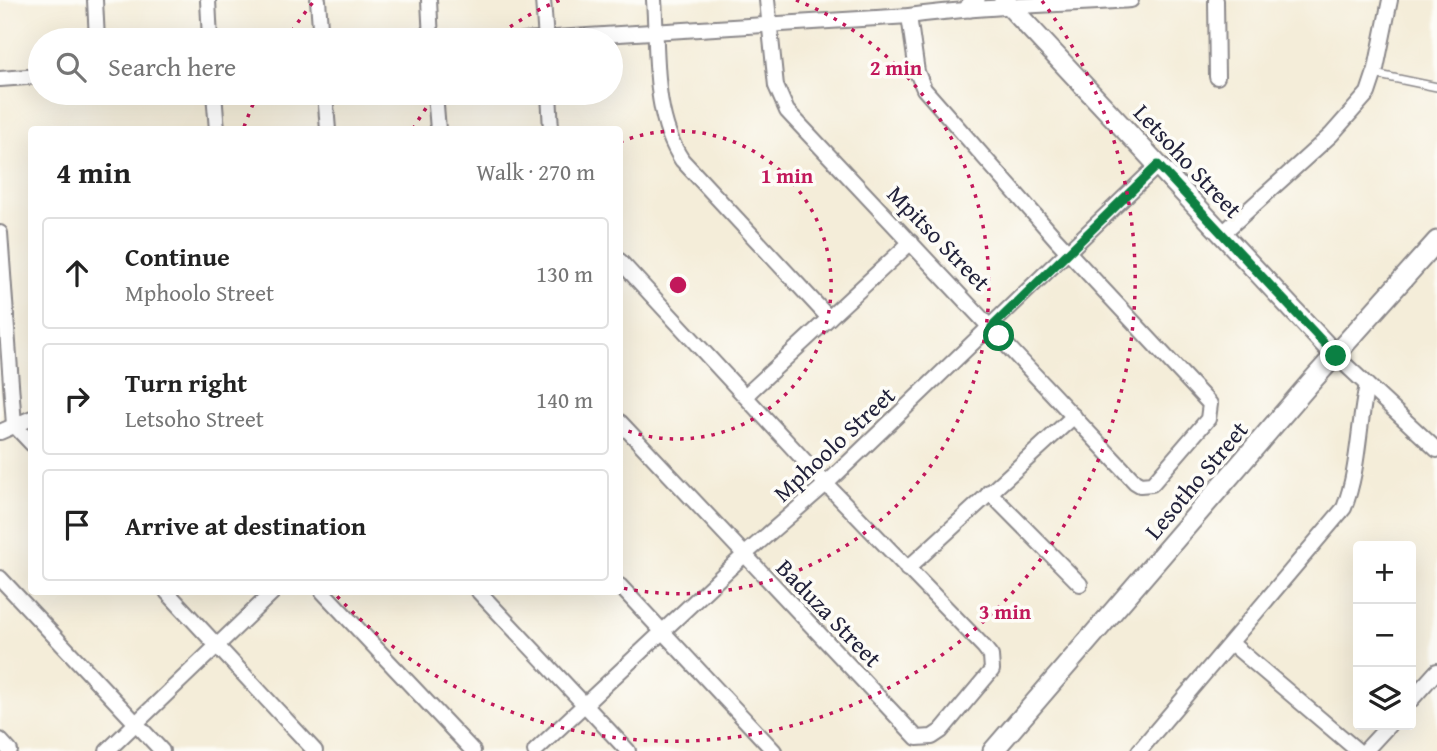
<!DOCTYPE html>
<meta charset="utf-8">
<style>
body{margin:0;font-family:"Gentium Book Plus",serif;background:#f2f2f2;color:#222}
.controls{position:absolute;right:21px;bottom:21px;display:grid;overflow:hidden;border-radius:7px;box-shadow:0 7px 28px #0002}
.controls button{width:63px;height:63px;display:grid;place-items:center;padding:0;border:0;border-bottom:2px solid #e0e0e0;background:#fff;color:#222;font:35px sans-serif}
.stop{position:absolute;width:21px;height:21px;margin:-16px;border:5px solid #0b8043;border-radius:50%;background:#fff}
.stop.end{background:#0b8043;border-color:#fff;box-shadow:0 2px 7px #0008}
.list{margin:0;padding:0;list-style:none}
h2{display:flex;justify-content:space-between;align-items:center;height:91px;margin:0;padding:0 28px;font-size:30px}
h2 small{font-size:23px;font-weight:400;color:#767676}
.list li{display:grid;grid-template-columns:46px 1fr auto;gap:21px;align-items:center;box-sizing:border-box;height:112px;margin:0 14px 14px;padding:0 14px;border:2px solid #e0e0e0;border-radius:7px}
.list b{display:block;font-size:26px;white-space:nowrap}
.list p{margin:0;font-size:23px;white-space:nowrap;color:#767676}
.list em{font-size:23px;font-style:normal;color:#767676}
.icon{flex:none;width:38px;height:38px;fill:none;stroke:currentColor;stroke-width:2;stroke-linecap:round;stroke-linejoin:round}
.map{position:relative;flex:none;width:1437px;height:751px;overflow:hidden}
.search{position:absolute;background:#fff;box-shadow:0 7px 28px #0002;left:28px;top:28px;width:595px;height:77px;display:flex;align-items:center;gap:18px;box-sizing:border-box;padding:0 24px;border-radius:38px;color:#767676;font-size:26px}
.panel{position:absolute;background:#fff;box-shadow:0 7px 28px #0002;left:28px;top:126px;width:595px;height:469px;border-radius:7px}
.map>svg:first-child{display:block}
</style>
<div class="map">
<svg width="1437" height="751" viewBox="0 0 1437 751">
<rect width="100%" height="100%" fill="#fdfcf7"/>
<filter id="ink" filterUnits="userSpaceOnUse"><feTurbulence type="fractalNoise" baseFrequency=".0143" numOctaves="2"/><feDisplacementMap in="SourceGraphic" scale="14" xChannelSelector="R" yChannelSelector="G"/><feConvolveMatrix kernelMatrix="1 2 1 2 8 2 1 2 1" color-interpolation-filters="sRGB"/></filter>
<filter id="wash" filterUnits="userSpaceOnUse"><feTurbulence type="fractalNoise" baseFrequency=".00686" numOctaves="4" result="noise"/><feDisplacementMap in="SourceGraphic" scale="28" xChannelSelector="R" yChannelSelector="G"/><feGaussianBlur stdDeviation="1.57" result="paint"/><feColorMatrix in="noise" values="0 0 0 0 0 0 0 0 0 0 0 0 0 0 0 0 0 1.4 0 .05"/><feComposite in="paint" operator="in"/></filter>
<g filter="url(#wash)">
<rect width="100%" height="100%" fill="#f4edd9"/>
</g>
<g filter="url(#ink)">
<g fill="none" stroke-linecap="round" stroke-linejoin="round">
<g stroke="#8b888a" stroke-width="10">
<path id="lane" d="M1374 74 1437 87"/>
</g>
<g stroke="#8b888a" stroke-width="18">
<g id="street">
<path d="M95 0 97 40"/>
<path d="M208 0 210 40"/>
<path d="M318 0 321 40"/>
<path d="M429 0 431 40"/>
<path d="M543 0 546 40"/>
<path d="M654 0C658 52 652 115 682 160L829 318"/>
<path d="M767 0 776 86 787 111 1135 482 1140 485 1152 484 1208 419 1210 404 1056 239 924 89 917 72 909 16"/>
<path d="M1216 0 1217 77"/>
<path d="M523 40 909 16C983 6 1057 5 1131 0"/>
<path d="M0 79 40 76"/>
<path d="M214 93 217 130"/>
<path d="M325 93 328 130"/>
<path d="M435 93 438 130"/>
<path d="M549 93 551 130"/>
<path d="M0 233 14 425 32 444"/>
<path d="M1223 233 1331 135 1368 93 1376 69 1390 0"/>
<path d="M620 261 826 484 984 647 991 656 992 670 941 731 932 737 917 738 620 422"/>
<path d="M1336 356 1437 450"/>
<path d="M745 396 911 242"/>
<path d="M0 432 32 418"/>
<path d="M989 492 1080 584"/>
<path d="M907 569 1074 416"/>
<path d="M0 578 162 751"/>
<path d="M620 586 774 751"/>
<path d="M167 592 315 751"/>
<path d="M323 592 473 751"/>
<path d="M479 592 628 751"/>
<path d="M1232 644 1358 751"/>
<path d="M1411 700 1437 671"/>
<path d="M0 740 10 751"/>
<path d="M107 751 273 592"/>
<path d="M535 751 743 556 826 484 1158 165"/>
<path d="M1139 751 1344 508C1359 470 1358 426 1367 385"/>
<path d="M1365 751 1389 725"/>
</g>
</g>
<g stroke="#8b888a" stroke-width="23">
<g id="secondary">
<path d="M1004 0 1336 356"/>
<path d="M970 7 975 0"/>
<path d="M993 751 1310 383 1437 241"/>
</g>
</g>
<use href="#lane" stroke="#fff" stroke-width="7"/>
<use href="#street" stroke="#fff" stroke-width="14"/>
<use href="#secondary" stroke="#fff" stroke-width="19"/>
</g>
</g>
<g fill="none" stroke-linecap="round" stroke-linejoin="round" filter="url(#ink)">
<path stroke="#0b8043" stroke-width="9" d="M999 336 992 327 1158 165 1336 356"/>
</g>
<g fill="none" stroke="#c2185b" stroke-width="3.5" stroke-dasharray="3.5 7">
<path d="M620 142A154 154 0 1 1 620 428"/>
<path d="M413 129A308 308 0 0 1 437 93M493 39A308 308 0 0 1 560 0M796 0A308 308 0 0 1 622 588"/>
<path d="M244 127A462 462 0 0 1 258 93M286 40A462 462 0 0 1 314 1M1042 1A462 462 0 0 1 335 594"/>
</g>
<g text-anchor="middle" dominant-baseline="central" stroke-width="7" stroke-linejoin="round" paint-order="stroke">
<g font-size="24" fill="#22223b" stroke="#fdfcf7">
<text transform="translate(1188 161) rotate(47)">Letsoho Street</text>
<text transform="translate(939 238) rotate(46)">Mpitso Street</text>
<text transform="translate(834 444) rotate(-43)">Mphoolo Street</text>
<text transform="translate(1196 480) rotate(-50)">Lesotho Street</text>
<text transform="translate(829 613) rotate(46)">Baduza Street</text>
</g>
</g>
<circle cx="678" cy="285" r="10" fill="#c2185b" stroke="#fdfcf7" stroke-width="3.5"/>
<g font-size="21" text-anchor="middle" font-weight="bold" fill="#c2185b" stroke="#fdfcf7" stroke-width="7" stroke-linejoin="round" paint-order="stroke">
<text x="896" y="75">2 min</text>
<text x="787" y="183">1 min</text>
<text x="1005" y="619">3 min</text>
</g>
</svg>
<div class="controls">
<button>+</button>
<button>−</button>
<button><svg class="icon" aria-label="layers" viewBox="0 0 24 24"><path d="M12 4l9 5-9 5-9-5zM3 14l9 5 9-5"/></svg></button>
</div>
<div class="stop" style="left:999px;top:336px"></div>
<div class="stop end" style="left:1336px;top:356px"></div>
<div class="search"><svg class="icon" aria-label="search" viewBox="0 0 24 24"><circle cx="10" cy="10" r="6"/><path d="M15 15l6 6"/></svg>Search here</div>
<section class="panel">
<h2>4 min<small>Walk · 270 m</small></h2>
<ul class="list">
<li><svg class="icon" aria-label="ahead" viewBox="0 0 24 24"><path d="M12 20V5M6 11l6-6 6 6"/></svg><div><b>Continue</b><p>Mphoolo Street</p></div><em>130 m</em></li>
<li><svg class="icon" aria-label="right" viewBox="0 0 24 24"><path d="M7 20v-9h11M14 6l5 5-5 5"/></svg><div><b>Turn right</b><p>Letsoho Street</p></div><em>140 m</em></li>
<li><svg class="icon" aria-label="arrive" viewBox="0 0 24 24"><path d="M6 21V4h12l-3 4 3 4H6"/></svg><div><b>Arrive at destination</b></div></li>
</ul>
</section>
</div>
